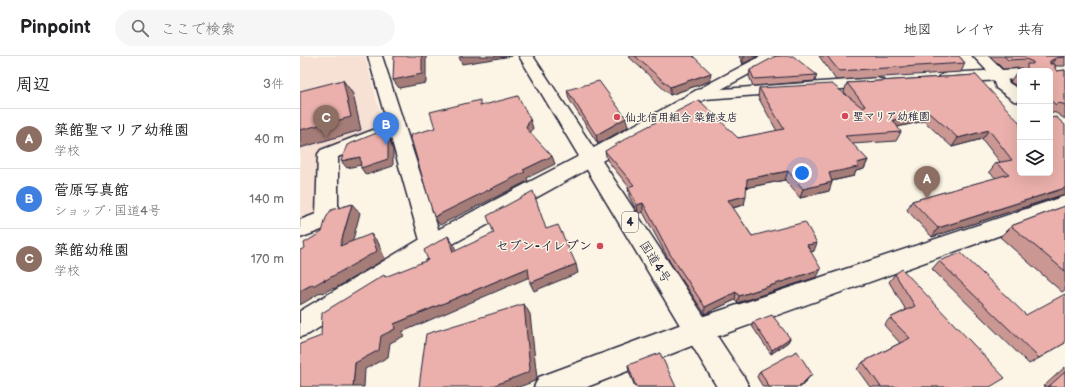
<!DOCTYPE html>
<html lang="ja">
<meta charset="utf-8">
<style>
body{margin:0;font-family:"Balsamiq Sans","Klee One",sans-serif;background:#f6f6f6;color:#202124}
.controls{position:absolute;right:12px;top:12px;display:grid;overflow:hidden;border-radius:6px;box-shadow:0 4px 16px #0002}
.controls button{width:36px;height:36px;display:grid;place-items:center;padding:0;border:0;border-bottom:1px solid #e0e0e0;background:#fff;color:#202124;font:20px sans-serif}
.you{position:absolute;left:502px;top:117px;width:14px;height:14px;margin:-10px;border:3px solid #fff;border-radius:50%;background:#1a73e8;box-shadow:0 0 0 6px #1a73e833}
.badge{display:grid;place-items:center;width:26px;height:26px;border-radius:50%;background:#d1495b;color:#fff;font-size:13px;font-weight:700}
.pin{position:absolute;translate:-50% -33px;filter:drop-shadow(0 1px 2px #0008)}
.pin::after{content:'';position:absolute;top:21px;width:14px;height:12px;background:inherit;clip-path:polygon(0 0,100% 0,50% 100%)}
.list{margin:0;padding:0;list-style:none}
h2{display:flex;justify-content:space-between;align-items:center;height:52px;margin:0;padding:0 16px;font-size:17px}
h2 small{font-size:13px;font-weight:400;color:#757577}
.list li{display:grid;grid-template-columns:26px 1fr auto;gap:12px;align-items:center;box-sizing:border-box;height:60px;padding:0 16px;border-top:1px solid #e0e0e0}
.list b{display:block;font-size:15px;white-space:nowrap}
.list p{margin:0;font-size:13px;white-space:nowrap;color:#757577}
.list em{font-size:13px;font-style:normal;color:#757577}
.icon{flex:none;width:22px;height:22px;fill:none;stroke:currentColor;stroke-width:2;stroke-linecap:round;stroke-linejoin:round}
.map{position:relative;flex:none;width:765px;height:331px;overflow:hidden}
header{display:flex;align-items:center;gap:24px;box-sizing:border-box;height:56px;padding:0 20px;background:#fff;border-bottom:1px solid #e0e0e0}
header strong{font-size:19px}
nav{display:flex;gap:22px;margin-inline-start:auto;font-size:14px}
.search{width:280px;height:36px;background:#f6f6f6;display:flex;align-items:center;gap:10px;box-sizing:border-box;padding:0 14px;border-radius:22px;color:#757577;font-size:15px}
main{display:flex}
aside{flex:1;background:#fff}
.map>svg:first-child{display:block}
</style>
<header>
<strong>Pinpoint</strong>
<div class="search"><svg class="icon" aria-label="search" viewBox="0 0 24 24"><circle cx="10" cy="10" r="6"/><path d="M15 15l6 6"/></svg>ここで検索</div>
<nav><a>地図</a><a>レイヤ</a><a>共有</a></nav>
</header>
<main>
<aside>
<h2>周辺<small>3件</small></h2>
<ul class="list">
<li><span class="badge" style="background:#8d6e63">A</span><div><b>築館聖マリア幼稚園</b><p>学校</p></div><em>40 m</em></li>
<li><span class="badge" style="background:#3f7fe0">B</span><div><b>菅原写真館</b><p>ショップ · 国道4号</p></div><em>140 m</em></li>
<li><span class="badge" style="background:#8d6e63">C</span><div><b>築館幼稚園</b><p>学校</p></div><em>170 m</em></li>
</ul>
</aside>
<div class="map">
<svg width="765" height="331" viewBox="0 0 765 331">
<rect width="100%" height="100%" fill="#fcf5e5"/>
<filter id="ink" filterUnits="userSpaceOnUse"><feTurbulence type="fractalNoise" baseFrequency=".025" numOctaves="2"/><feDisplacementMap in="SourceGraphic" scale="8" xChannelSelector="R" yChannelSelector="G"/><feConvolveMatrix kernelMatrix="1 2 1 2 8 2 1 2 1" color-interpolation-filters="sRGB"/></filter>
<g filter="url(#ink)">
<path fill="#f7e0d4" d="M0 0H65L83 67 20 97V161L0 168Z"/>
<g fill="none" stroke-linecap="round" stroke-linejoin="round">
<g stroke="#22223b" stroke-width="3">
<g id="minor">
<path d="M68 0H82L143 188 140 195 132 197 124 195 121 188Z"/>
<path d="M461 0H479L477 3 407 41 401 43 395 41 393 38 395 35Z"/>
<path d="M673 0H688L704 16 709 27 720 34V46L714 45 696 32 692 20Z"/>
<path d="M73 74 79 76 82 80 79 84 38 101V163L35 169 0 182V164L16 158 18 98 21 94Z"/>
<path d="M765 140V156L399 287 287 331H234L239 321 398 262Z"/>
</g>
</g>
<g stroke="#22223b" stroke-width="3">
<g id="tertiary">
<path d="M720 13 726 15H720V23L647 27 641 25 639 22 641 19 647 17Z"/>
<path d="M577 22 583 24 585 27 583 30 405 43 297 108 140 195 9 278 0 281V255L124 181 283 98 395 35Z"/>
</g>
</g>
<g stroke="#22223b" stroke-width="3">
<path id="trunk" d="M219 0H233L444 321 449 331H417Z"/>
</g>
<use href="#minor" fill="#fcf5e5" fill-rule="evenodd"/>
<use href="#tertiary" fill="#fcf5e5" fill-rule="evenodd"/>
<use href="#trunk" fill="#fcf5e5" fill-rule="evenodd"/>
</g>
<g fill="#ca9793" stroke="#22223b">
<path d="M328 0H393L410 25 370 39Z"/>
<path d="M439 0H458L443 8Z"/>
<path d="M519 0H659L665 7 661 16 536 24Z"/>
<path d="M690 0H765V10H755V13L757 15 765 14V63L756 57 750 56V15H723L724 13 720 12 703 13Z"/>
<path d="M450 14 517 19 515 25 453 30 449 20Z"/>
<path d="M716 17H720V32L710 26Z"/>
<path d="M676 19 765 138 632 181 607 154 612 145 696 122 689 116 696 107 700 106 682 83 652 91 624 65 597 71 601 76 596 85 552 88 568 104 564 113 556 115 554 120 532 125V126L529 135 500 142 485 124 446 132 444 149 433 152 452 180 514 195 511 196 517 221 437 247 435 244 405 258 370 206 343 156 338 158 329 140 328 131H329L307 104 305 95 438 82 477 75 458 41 459 32 548 40 544 36 547 27Z"/>
<path d="M267 34 328 71 298 88 269 43Z"/>
<path d="M765 150V234L762 236 700 181 711 170Z"/>
<path d="M639 205 726 259 765 287 729 308 632 213Z"/>
<path d="M595 218 690 331H570L557 313 563 306 600 287 584 269 590 262 606 254 589 226Z"/>
<path d="M453 266 490 282 488 286 471 298 452 270Z"/>
<path d="M328 309 376 331H335L329 316Z"/>
<path d="M765 311V331H743Z"/>
<path d="M460 315 507 324 501 331H463L457 321Z"/>
</g>
<g fill="#a47b78" stroke="#22223b">
<path d="M122 0H126V27L99 32 93 24Z"/>
<path d="M164 0H212L162 8 159 1Z"/>
<path d="M447 0H458L443 8V2Z"/>
<path d="M756 2 750 10V5Z"/>
<path d="M411 17 410 25 370 39V31Z"/>
<path d="M43 24 53 38 61 74 0 92V74Z"/>
<path d="M629 56 624 65 588 73 593 64Z"/>
<path d="M326 62 328 71 298 88 296 79Z"/>
<path d="M230 63 233 72 229 80 226 72Z"/>
<path d="M84 74 89 81 93 94V110L66 119 61 112Z"/>
<path d="M689 74 682 83 652 91 658 82Z"/>
<path d="M252 100 255 108 227 122 228 125 140 169 134 161 223 114Z"/>
<path d="M60 101 65 108 47 112 41 105Z"/>
<path d="M568 104 564 113 556 115 554 120 526 126 529 117 557 107Z"/>
<path d="M488 115 485 124 445 132 447 123Z"/>
<path d="M532 126 529 135 500 142 503 133Z"/>
<path d="M765 132V138L632 181 638 172Z"/>
<path d="M446 140 444 149 427 153 428 144Z"/>
<path d="M343 147V156L338 158 337 149Z"/>
<path d="M52 148 60 157 49 199 40 190Z"/>
<path d="M71 178 78 186 85 203 34 233 33 232 23 237 22 236 0 249V235L13 228 25 223Z"/>
<path d="M148 180 154 189 159 204 153 196Z"/>
<path d="M517 187 514 195 504 198 507 189Z"/>
<path d="M276 208 278 217 234 235 230 227Z"/>
<path d="M228 212 232 220 102 276 104 280 90 287 88 301 65 313 64 331H53L55 307 81 280 94 268Z"/>
<path d="M521 213 517 221 437 247 439 240Z"/>
<path d="M436 236 435 244 405 258V251Z"/>
<path d="M224 248 230 258 237 322 235 325 219 331H190Z"/>
<path d="M490 282 488 286 471 298 472 294Z"/>
<path d="M512 318 507 324 501 331H499Z"/>
</g>
<g fill="#ebb0ab" stroke="#22223b">
<path d="M94 0H122V18L93 24Z"/>
<path d="M335 0H393L411 17 370 31Z"/>
<path d="M476 0H493L517 19 454 23 450 14Z"/>
<path d="M527 0H659L665 7 539 15Z"/>
<path d="M704 0H765V1L756 2 750 5V8H755V13L757 15 765 14V49L763 48 757 47 756 49 750 44V15H727V8H733V6L726 3 708 4Z"/>
<path d="M716 17H720V20Z"/>
<path d="M676 19 719 66H720V117H750V62L756 61 765 69V132L638 172 612 145 709 118 696 107 712 104 689 74 658 82 629 56 593 64 601 76 545 80 568 104 557 107 558 111 529 117 532 126 503 133 488 115 447 123 446 140 428 144 452 180 505 166 517 187 507 189 521 213 439 240 436 236 405 251 370 198 343 147 337 149 328 131 334 129 305 95 337 76 399 44 438 82 484 73 459 32 532 28 563 52 565 50 547 27Z"/>
<path d="M43 24 51 61 0 74V35Z"/>
<path d="M299 25 326 62 296 79 267 34Z"/>
<path d="M218 40 230 63 226 72 252 100 223 114 225 116 134 161 110 79 135 72 130 56 180 44V50Z"/>
<path d="M84 74 88 86V103L61 112 60 101 41 105 47 89Z"/>
<path d="M233 135 246 173 258 169 276 208 230 227 228 212 94 268 95 273 81 280 79 294 55 307 53 331H0V288L21 280 22 257 84 219 85 221 128 204 124 194 148 180 153 196 194 177 187 160Z"/>
<path d="M52 148 40 190 71 178 77 195 24 225 25 223 13 230V228L0 235V194L5 192 4 187 22 176 26 162 31 154Z"/>
<path d="M765 150V215L711 170Z"/>
<path d="M661 197 726 259 765 238V287L739 302 639 205Z"/>
<path d="M602 213 705 322 690 331H581L563 306 610 282 590 262 615 250 595 218Z"/>
<path d="M224 248 230 313 229 316 190 331H119L126 278Z"/>
<path d="M472 259 490 282 472 294 453 266Z"/>
<path d="M497 295 512 318 499 331H469L460 315Z"/>
<path d="M360 297 376 331H336L328 309Z"/>
<path d="M765 316V331H748Z"/>
</g>
</g>
<g fill="#d1495b" stroke="#fcf5e5" stroke-width="1.5">
<circle cx="545" cy="60" r="4"/>
<circle cx="317" cy="61" r="4"/>
<circle cx="300" cy="190" r="4"/>
</g>
<g text-anchor="middle" dominant-baseline="central" stroke-width="3" stroke-linejoin="round" paint-order="stroke">
<g font-size="11" font-weight="bold" fill="#22223b" stroke="#fcf5e5" text-anchor="start">
<text x="553" y="60">聖マリア幼稚園</text>
<text x="325" y="61">仙北信用組合 築館支店</text>
</g>
<rect fill="#fcf5e5" stroke="#63616e" stroke-width="1" x="322" y="156" width="16" height="20" rx="3"/>
<g font-size="12" font-weight="bold" fill="#22223b">
<text x="330" y="166">4</text>
</g>
<g font-size="13" font-weight="bold" fill="#22223b" stroke="#fcf5e5" text-anchor="end">
<text x="292" y="190">セブン-イレブン</text>
</g>
<g font-size="13" fill="#22223b" stroke="#fcf5e5">
<text transform="translate(355 206) rotate(58)">国道4号</text>
</g>
</g>
</svg>
<div class="controls">
<button>+</button>
<button>−</button>
<button><svg class="icon" aria-label="layers" viewBox="0 0 24 24"><path d="M12 4l9 5-9 5-9-5zM3 14l9 5 9-5"/></svg></button>
</div>
<div class="you"></div>
<div class="pin badge" style="left:627px;top:143px;background:#8d6e63">A</div>
<div class="pin badge" style="left:86px;top:89px;background:#3f7fe0">B</div>
<div class="pin badge" style="left:26px;top:82px;background:#8d6e63">C</div>
</div>
</main>
